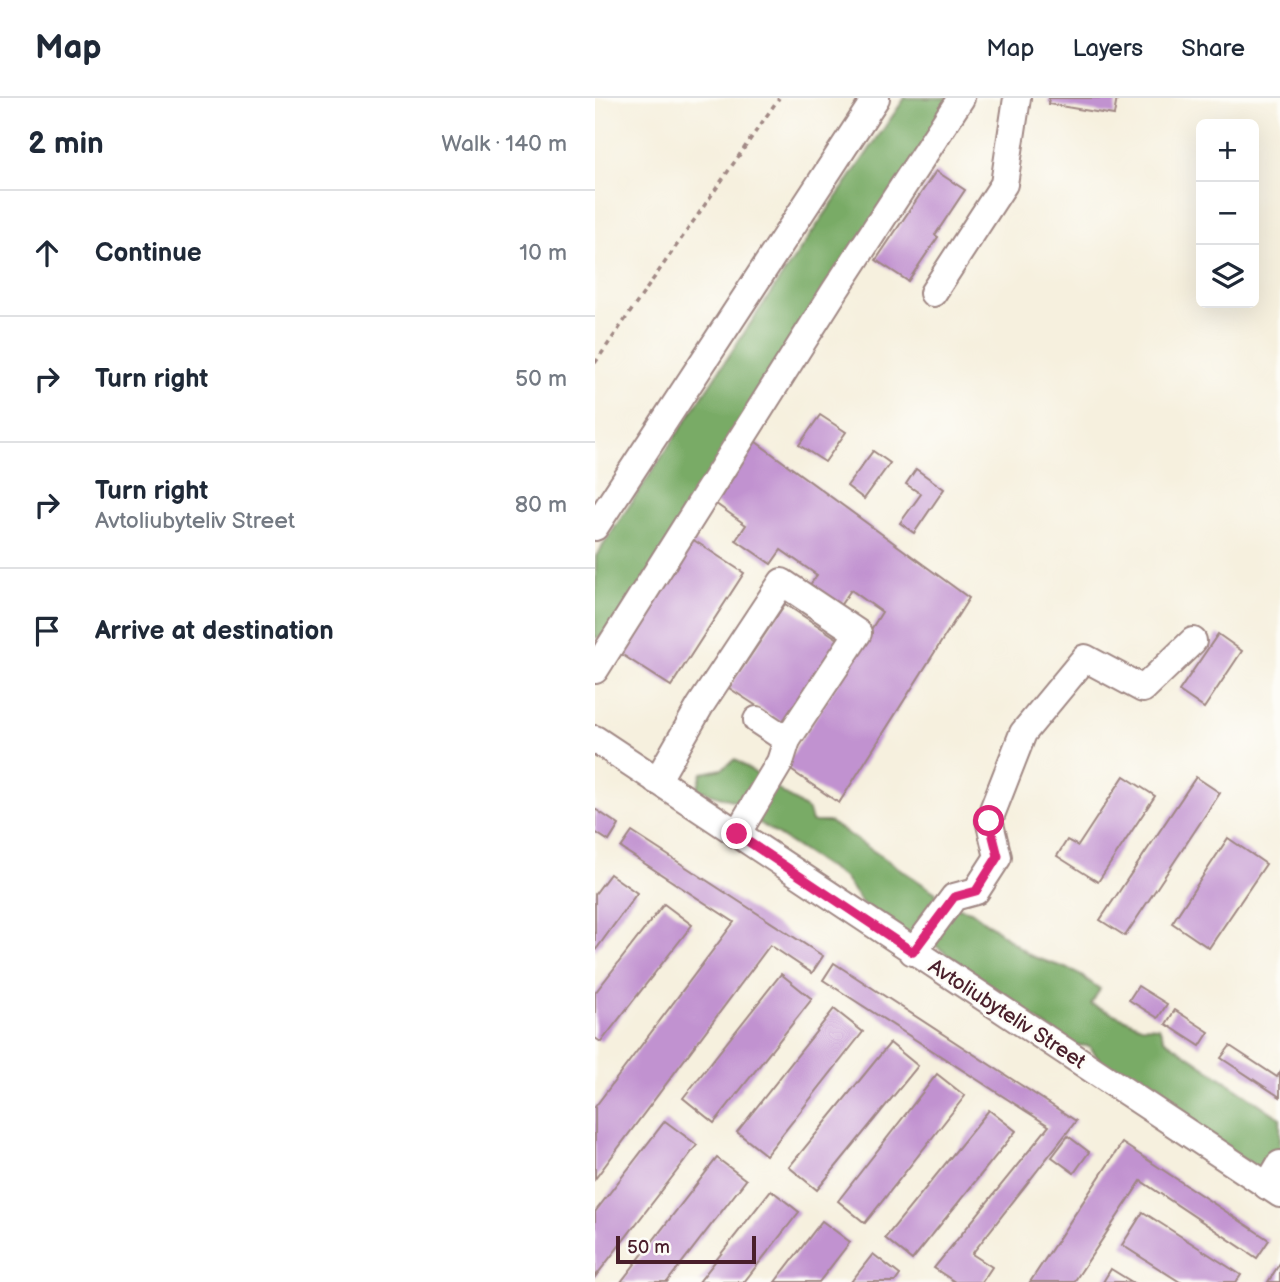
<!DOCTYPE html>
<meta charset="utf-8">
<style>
body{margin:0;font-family:"Balsamiq Sans",sans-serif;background:#f2f2f3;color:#1f2937}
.controls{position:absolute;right:21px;top:21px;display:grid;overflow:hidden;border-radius:10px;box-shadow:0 7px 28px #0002}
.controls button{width:63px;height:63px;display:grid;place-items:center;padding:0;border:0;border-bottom:2px solid #e0e1e3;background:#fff;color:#1f2937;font:35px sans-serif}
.scale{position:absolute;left:21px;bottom:18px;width:140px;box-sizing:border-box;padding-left:7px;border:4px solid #4a1f2b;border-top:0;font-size:19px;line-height:24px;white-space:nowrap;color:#4a1f2b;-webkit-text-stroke:5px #fdfcf7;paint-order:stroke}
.stop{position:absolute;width:21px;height:21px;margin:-16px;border:5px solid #db2777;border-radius:50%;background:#fff}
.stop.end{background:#db2777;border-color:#fff;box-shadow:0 2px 7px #0008}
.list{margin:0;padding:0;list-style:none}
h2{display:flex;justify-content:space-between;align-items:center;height:91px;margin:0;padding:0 28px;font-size:30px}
h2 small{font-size:23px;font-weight:400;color:#747a83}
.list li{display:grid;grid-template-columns:46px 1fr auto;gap:21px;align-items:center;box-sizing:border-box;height:126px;padding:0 28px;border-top:2px solid #e0e1e3}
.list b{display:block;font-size:26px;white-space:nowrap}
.list p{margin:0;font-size:23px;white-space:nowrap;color:#747a83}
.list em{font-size:23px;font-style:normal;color:#747a83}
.icon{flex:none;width:38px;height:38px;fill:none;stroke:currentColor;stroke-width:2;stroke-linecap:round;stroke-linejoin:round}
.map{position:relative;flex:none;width:685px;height:1184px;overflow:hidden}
header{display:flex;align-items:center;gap:42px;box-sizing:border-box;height:98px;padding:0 35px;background:#fff;border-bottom:2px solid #e0e1e3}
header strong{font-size:33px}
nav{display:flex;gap:38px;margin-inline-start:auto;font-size:24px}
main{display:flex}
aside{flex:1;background:#fff}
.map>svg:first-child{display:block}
</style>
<header>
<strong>Map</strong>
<nav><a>Map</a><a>Layers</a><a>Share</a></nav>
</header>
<main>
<aside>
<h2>2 min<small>Walk · 140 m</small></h2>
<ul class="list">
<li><svg class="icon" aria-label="ahead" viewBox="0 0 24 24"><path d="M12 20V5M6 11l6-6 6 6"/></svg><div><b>Continue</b></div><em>10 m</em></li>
<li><svg class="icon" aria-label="right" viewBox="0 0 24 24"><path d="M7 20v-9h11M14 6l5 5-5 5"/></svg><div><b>Turn right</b></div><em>50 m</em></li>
<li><svg class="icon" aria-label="right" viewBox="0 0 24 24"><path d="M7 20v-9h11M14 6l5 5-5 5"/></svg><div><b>Turn right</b><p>Avtoliubyteliv Street</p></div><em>80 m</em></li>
<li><svg class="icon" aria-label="arrive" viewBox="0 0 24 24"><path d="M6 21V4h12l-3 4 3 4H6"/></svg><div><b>Arrive at destination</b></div></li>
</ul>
</aside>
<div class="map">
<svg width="685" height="1184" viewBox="0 0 685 1184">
<rect width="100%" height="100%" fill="#fdfcf7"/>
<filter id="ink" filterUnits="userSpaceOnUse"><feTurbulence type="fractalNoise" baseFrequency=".0143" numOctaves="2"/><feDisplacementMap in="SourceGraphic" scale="14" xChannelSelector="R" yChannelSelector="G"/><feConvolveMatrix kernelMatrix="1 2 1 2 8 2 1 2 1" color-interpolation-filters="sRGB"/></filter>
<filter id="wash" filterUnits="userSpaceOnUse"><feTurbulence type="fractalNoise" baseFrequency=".00686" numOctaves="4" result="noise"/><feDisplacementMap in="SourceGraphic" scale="28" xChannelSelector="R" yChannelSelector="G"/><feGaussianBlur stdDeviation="1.57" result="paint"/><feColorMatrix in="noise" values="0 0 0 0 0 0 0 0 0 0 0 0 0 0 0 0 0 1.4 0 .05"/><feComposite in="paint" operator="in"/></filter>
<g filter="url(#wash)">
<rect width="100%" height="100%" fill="#f6f0de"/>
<g fill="#79ab66" stroke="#626548" stroke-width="2">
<path d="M310 0H359L14 537 0 540 1 458 183 184Z"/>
<path d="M140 661 214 713 217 724H235L341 795V804L376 813 436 858 479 873 505 891 496 906 546 928 564 929 569 941 685 1020V1086L510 969 494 948 476 947 337 845 328 832 311 835 267 805 249 780 160 722 146 705 102 691 107 675 127 671Z"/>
</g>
<g id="blocks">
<g fill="#c192d0">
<path d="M454 0H522L519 17 453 6Z"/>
<path d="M341 73 370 92 340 137 343 139 313 183 281 162Z"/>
<path d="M225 317 251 334 230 364 204 347Z"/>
<path d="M157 341 374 500 244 705 190 668 287 514 256 492 242 512 212 491 222 477 186 452 176 466 141 442 151 427 117 403Z"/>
<path d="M278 353 295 365 269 401 252 388Z"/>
<path d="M321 371 349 391 319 435 305 425 326 396 311 386Z"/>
<path d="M94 439 149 475 76 588 20 552Z"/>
<path d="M190 506 246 543 191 627 134 590Z"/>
<path d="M623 536 647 553 609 610 584 593Z"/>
<path d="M529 678 560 698 503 784 462 758 472 742 483 748Z"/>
<path d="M601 679 625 695 530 838 505 822Z"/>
<path d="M0 711 24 727 14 743 0 734Z"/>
<path d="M37 734 228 858 217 875 175 847 0 1081V1009L139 824 26 750Z"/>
<path d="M633 740 671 766 614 850 577 825Z"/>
<path d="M15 776 42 795 0 853V796Z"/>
<path d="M69 806 97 827 6 944 0 940V895Z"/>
<path d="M239 865 481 1023 377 1156 397 1169 387 1184H360L339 1170 454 1028 228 882Z"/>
<path d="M186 876 217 901 119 1025 88 1000Z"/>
<path d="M543 888 572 906 563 920 534 902Z"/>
<path d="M239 911 268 934 171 1057 142 1034Z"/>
<path d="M580 912 614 934 605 948 571 926Z"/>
<path d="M295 945 323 968 222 1092 194 1069Z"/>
<path d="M635 948 682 979 685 974V999L626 960Z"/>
<path d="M342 976 370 998 270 1125 243 1103Z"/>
<path d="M394 1012 421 1033 317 1162 290 1140Z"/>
<path d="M70 1023 102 1047 0 1179V1114Z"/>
<path d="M473 1038 494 1054 479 1075 457 1059Z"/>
<path d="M527 1045 674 1142 662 1160 546 1083 479 1184H435Z"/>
<path d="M122 1060 151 1082 72 1184H26Z"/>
<path d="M176 1092 204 1114 149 1184H104Z"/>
<path d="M548 1114 646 1177 641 1184H585L527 1147Z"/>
<path d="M227 1123 255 1144 224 1184H180Z"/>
<path d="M278 1156 305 1177 300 1184H256Z"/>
<path d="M685 1165V1184H673Z"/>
<path d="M516 1171 537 1184H508Z"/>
</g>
</g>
</g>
<g filter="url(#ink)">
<use href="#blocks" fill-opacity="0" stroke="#a08884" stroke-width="2"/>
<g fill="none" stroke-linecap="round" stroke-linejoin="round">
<g stroke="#a08884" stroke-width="30">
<g id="minor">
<path d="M338 195 409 86 422 0"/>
<path d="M0 429 281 0"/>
<path d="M0 572 239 194 366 0"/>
<path d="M162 622 192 642"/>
<path d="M0 641 685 1096"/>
<path d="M62 683 105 608 187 484 263 535 192 642 185 664 142 736"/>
<path d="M318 854 359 799 381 793 403 759 394 722 428 635 490 560 548 591 598 543"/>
<path d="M672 1088 685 1066"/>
</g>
</g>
<path stroke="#a08884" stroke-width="3.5" stroke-dasharray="5 5" stroke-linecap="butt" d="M0 265 184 0"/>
<use href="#minor" stroke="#fff" stroke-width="26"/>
</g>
</g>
<g fill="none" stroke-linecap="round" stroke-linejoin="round" filter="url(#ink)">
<path stroke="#db2777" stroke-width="9" d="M142 736 318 854 359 799 381 793 403 758 394 723"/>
</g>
<g text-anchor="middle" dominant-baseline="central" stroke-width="6" stroke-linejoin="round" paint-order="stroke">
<g font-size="21" fill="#4a1f2b" stroke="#fdfcf7">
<text transform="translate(412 916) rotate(33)">Avtoliubyteliv Street</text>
</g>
</g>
</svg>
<div class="controls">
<button>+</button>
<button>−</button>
<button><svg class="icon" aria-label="layers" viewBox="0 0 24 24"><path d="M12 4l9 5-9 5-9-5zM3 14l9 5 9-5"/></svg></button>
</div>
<div class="scale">50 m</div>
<div class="stop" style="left:394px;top:723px"></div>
<div class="stop end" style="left:142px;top:736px"></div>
</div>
</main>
